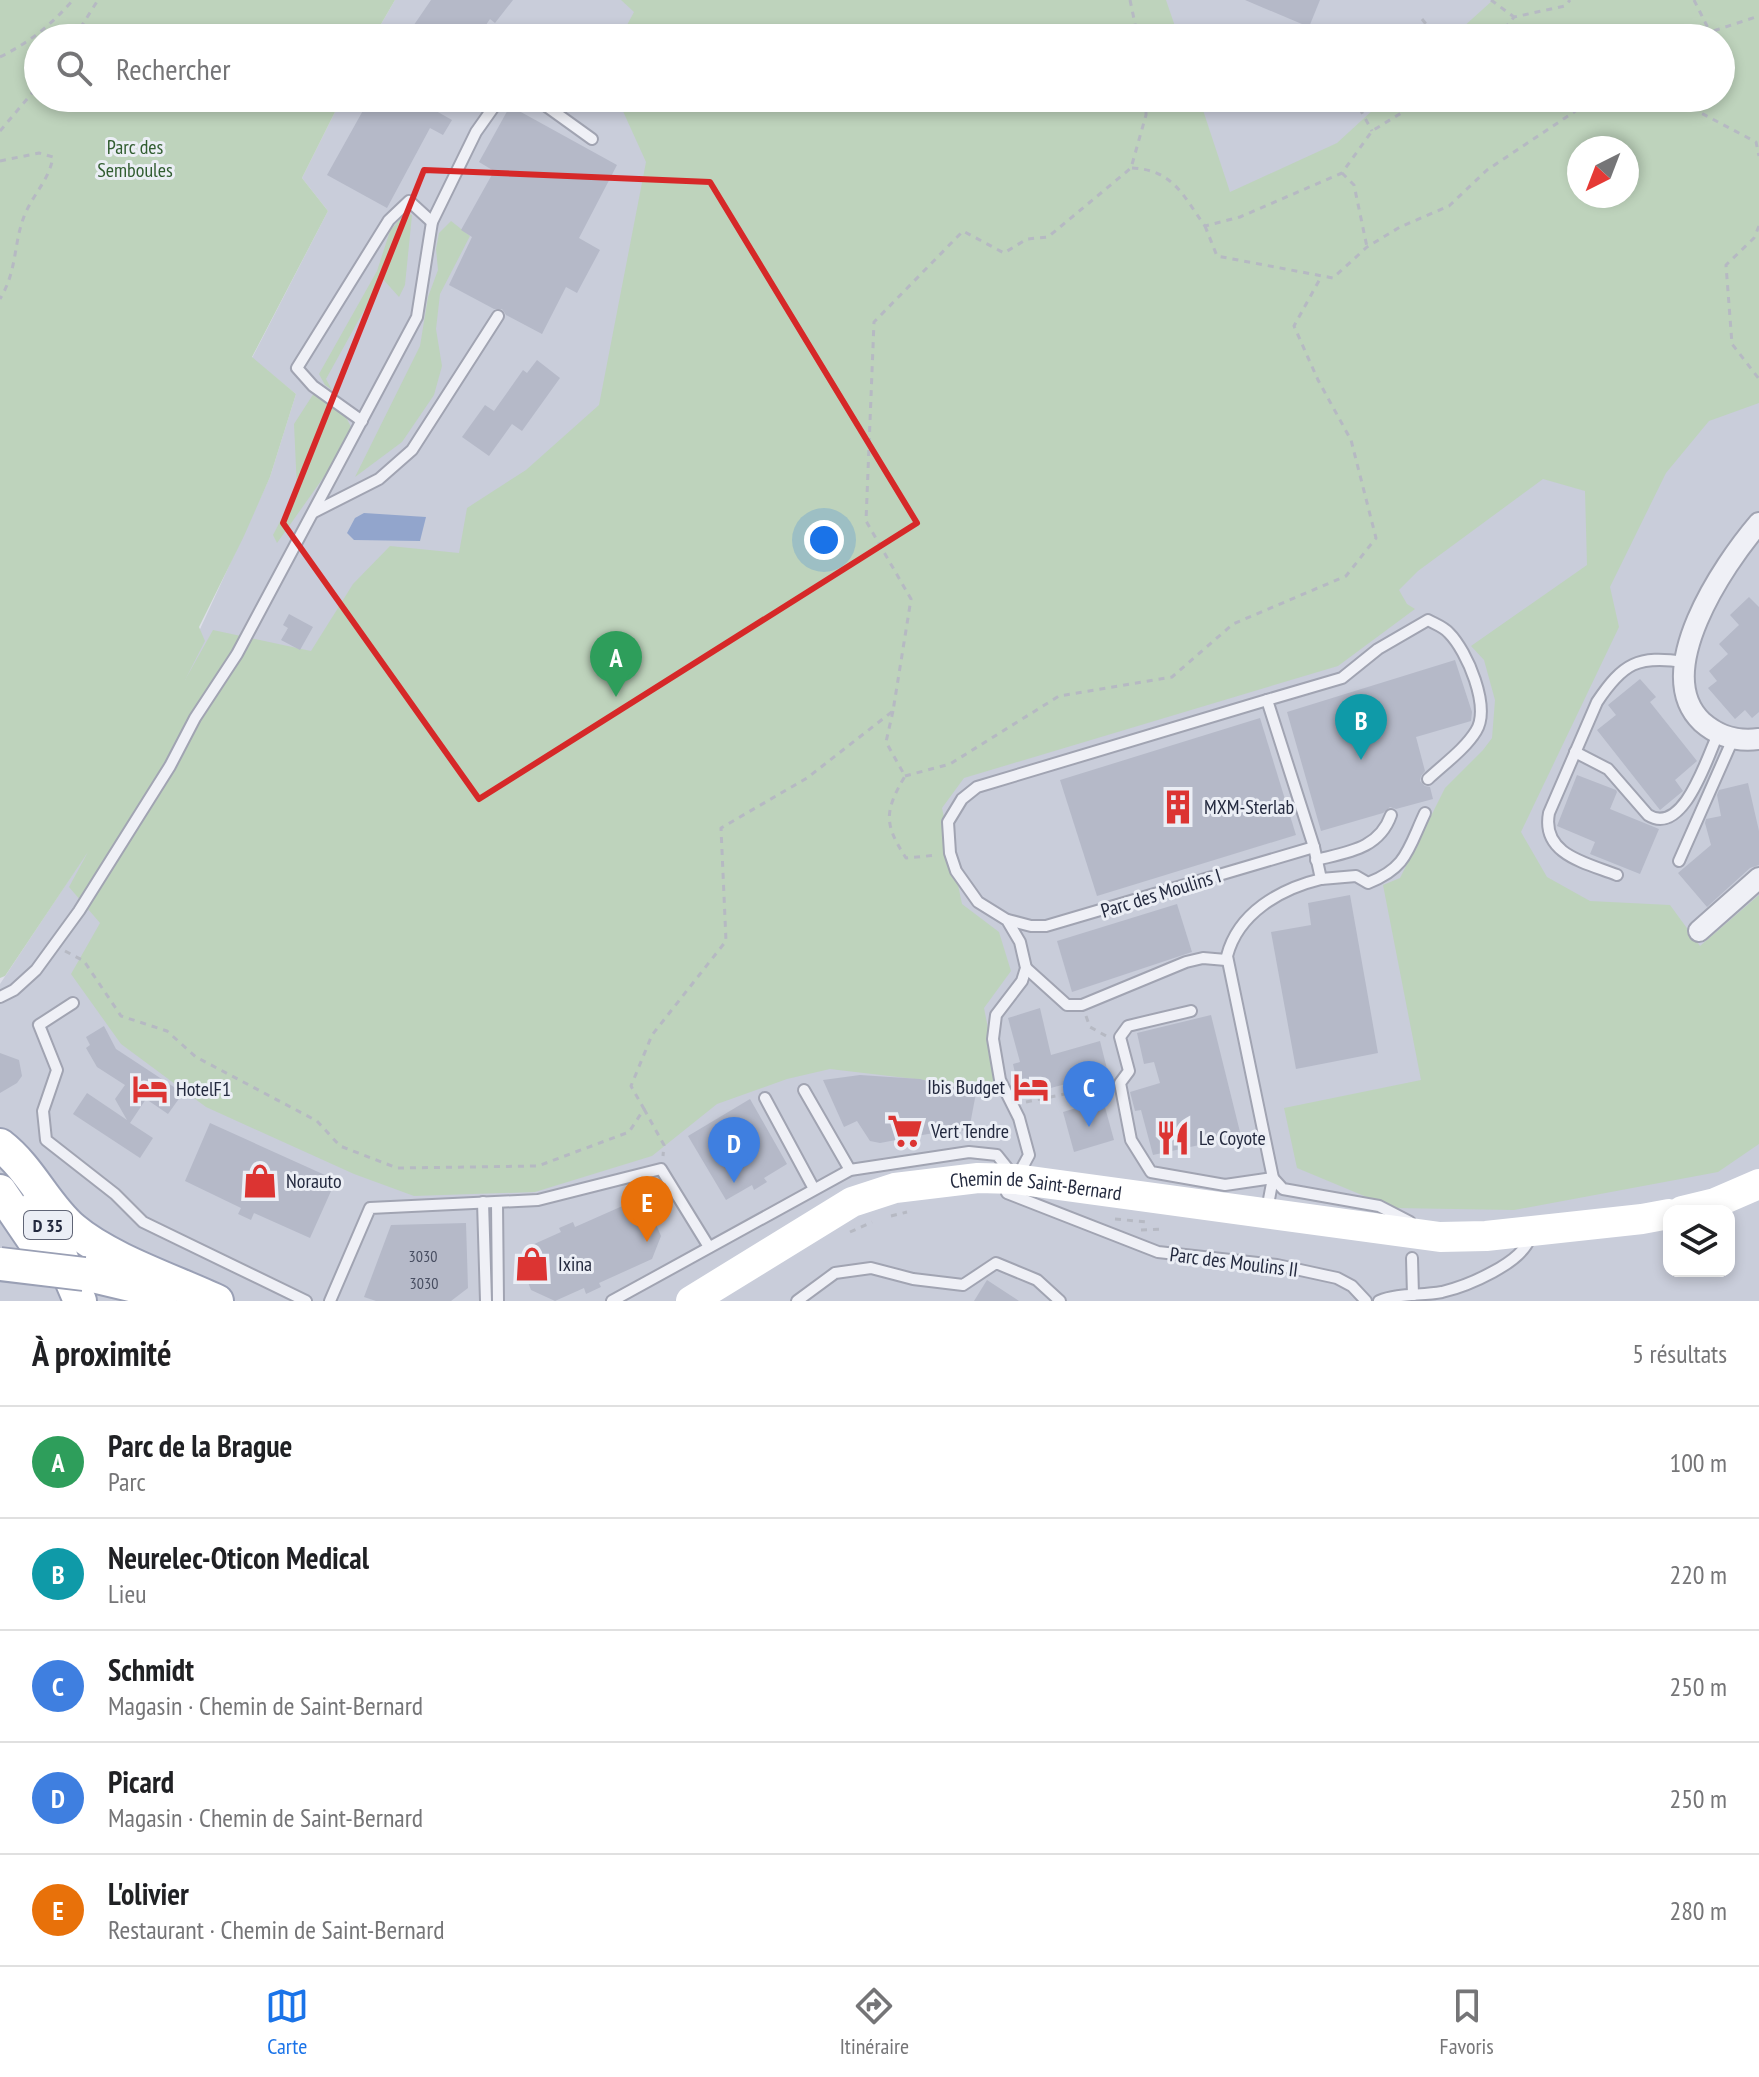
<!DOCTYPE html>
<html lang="fr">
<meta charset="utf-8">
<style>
body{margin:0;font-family:"PT Sans Narrow",sans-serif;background:#f2f2f2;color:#202124}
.controls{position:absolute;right:24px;bottom:24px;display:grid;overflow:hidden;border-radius:16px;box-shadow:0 4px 12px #0003}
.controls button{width:72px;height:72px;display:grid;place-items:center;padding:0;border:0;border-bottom:2px solid #e0e0e0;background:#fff;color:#202124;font:40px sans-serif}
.compass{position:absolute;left:1567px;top:136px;width:72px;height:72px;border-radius:50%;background:#fff;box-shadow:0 4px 12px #0003;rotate:222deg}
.you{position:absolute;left:824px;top:540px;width:28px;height:28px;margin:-20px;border:6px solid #fff;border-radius:50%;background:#1a73e8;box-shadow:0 0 0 12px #1a73e833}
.badge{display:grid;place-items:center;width:52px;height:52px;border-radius:50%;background:#1a73e8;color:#fff;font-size:26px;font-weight:700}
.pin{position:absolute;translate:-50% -66px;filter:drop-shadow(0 2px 4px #0008)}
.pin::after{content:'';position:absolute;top:42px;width:28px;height:24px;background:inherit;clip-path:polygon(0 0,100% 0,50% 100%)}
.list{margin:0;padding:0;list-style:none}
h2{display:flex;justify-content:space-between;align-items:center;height:104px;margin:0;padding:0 32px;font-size:34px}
h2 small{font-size:26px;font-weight:400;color:#757577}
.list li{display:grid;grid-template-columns:52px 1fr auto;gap:24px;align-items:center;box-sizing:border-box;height:112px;padding:0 32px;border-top:2px solid #e0e0e0}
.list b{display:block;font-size:30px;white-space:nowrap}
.list p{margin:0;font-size:26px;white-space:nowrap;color:#757577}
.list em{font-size:26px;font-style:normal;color:#757577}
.icon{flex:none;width:44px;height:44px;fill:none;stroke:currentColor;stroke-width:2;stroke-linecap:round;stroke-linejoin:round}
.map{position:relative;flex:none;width:1759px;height:1301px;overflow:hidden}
.search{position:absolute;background:#fff;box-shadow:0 4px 12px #0003;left:24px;right:24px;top:24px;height:88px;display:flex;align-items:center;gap:20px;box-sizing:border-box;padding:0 28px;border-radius:44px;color:#757577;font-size:30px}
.sheet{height:664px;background:#fff}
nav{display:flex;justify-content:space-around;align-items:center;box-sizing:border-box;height:112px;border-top:2px solid #e0e0e0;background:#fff;font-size:22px;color:#757577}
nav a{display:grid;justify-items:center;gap:4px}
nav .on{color:#1a73e8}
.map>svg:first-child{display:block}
</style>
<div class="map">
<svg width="1759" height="1301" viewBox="0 0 1759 1301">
<rect width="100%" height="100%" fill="#dcdee8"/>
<path fill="#c9cdda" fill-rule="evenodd" d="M395 0H1759V1301H0V984L120 803 270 477 296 394 252 358 328 211 302 178 342 98H1721V38H373ZM1579 148H1627V196H1579ZM1669 1211H1729V1271H1669Z"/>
<g fill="#bed3bc" fill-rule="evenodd">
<path d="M0 0H395L373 38H38V98H342L302 178 328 211 252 357 296 394 270 477 244 536 199 627 205 641 185 680 213 630 311 651 353 584 390 546 459 553 467 508 526 470 599 405 646 162 617 98H1199L1230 192 1337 143 1386 98H1721V38H1451L1493 0H1759V403L1709 421 1666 473 1610 587 1619 627 1521 832 1547 877 1590 901 1670 905 1700 946 1759 895V1144L1718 1172 1514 1210 1393 1208 1297 1168 1284 1108 1421 1080 1383 885 1400 878 1445 788 1483 750 1492 738 1495 700 1484 660 1471 646 1587 565 1585 491 1543 479 1418 571 1399 590 1407 604 1415 609 1338 666 964 778 942 808 962 904 999 932 1011 971 984 1008 1000 1089 830 1069 787 1079 717 1104 652 1156 535 1192 414 1196 354 1174 206 1107 121 1044 71 974 100 923 69 887 88 852 5 976 0 978ZM1579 148H1627V196H1579Z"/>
<path d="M621 0H1166L1179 38H620L634 12Z"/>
<path d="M405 213 412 215 405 285 399 297 382 278 326 379 332 390 325 385 319 374 377 271 390 231Z"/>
<path d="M451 221 470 236 440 294 436 329 442 366 434 395 402 442 355 477 420 346 428 297 438 270 436 249 439 233Z"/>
<path d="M314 393 345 415 352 429 338 457 277 543 273 535 297 489 294 424Z"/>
</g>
<path fill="#92a5cc" d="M364 513 426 517 420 541 354 540 347 533 355 518Z"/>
<g fill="#b5b9c8">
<path d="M431 0H513L495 23 490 19 477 38H405Z"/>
<path d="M1245 0H1320L1309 27Z"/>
<path d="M370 98H413L452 120 443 135 430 128 387 208 327 175Z"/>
<path d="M510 106 617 165 579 238 600 250 577 293 566 287 542 334 506 315 502 309H494L449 285 472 237 461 230 494 171 479 162Z"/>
<path d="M537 360 560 378 522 431 512 424 489 456 462 437 485 405 494 411 523 370 527 373Z"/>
<path d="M1749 597 1759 607V712L1752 718 1745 710 1735 719 1708 688 1717 681 1709 671 1728 654 1719 644 1739 625 1730 615Z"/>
<path d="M289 614 313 627 300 650 281 640 288 628 283 625Z"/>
<path d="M1455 660 1472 712 1471 721 1416 737 1425 771 1421 776 1420 781 1425 786 1430 787 1433 799 1396 809 1390 807 1383 813 1321 831 1287 712Z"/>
<path d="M1640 679 1656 697 1650 702 1697 761 1675 780 1683 791 1660 810 1597 730 1616 715 1608 705Z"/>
<path d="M1260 718 1296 835 1097 896 1060 780Z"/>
<path d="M1577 775 1616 790 1617 792 1610 809 1659 829 1640 874 1590 854 1595 842 1557 826Z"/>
<path d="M1748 783 1759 831V865L1750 868 1707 907 1678 873 1711 845 1705 823 1706 819 1721 816 1717 795 1719 790Z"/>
<path d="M1350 895 1378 1053 1296 1069 1271 932 1311 925 1308 903Z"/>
<path d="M1177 904 1192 952 1072 992 1057 941Z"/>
<path d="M1040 1008 1051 1055 1100 1041 1108 1073 1020 1096 1013 1064 1020 1062 1008 1018Z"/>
<path d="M1211 1015 1241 1136 1153 1155 1141 1110 1135 1111 1130 1092 1160 1083 1154 1062 1144 1064 1137 1033Z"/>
<path d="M104 1026 116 1049 183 1093 168 1114 146 1099 130 1123 153 1138 140 1158 73 1114 87 1093 127 1120 115 1099 125 1085 97 1067 86 1048 90 1045 86 1037Z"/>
<path d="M0 1053 19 1060 22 1076 17 1083 0 1093Z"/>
<path d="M860 1075 920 1079 976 1093 969 1130 928 1134 880 1143 870 1141 857 1121 844 1127 823 1080Z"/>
<path d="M750 1099 787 1164 764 1178 767 1182 754 1190 752 1185 726 1200 688 1136Z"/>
<path d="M1103 1100 1114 1140 1074 1152 1063 1112Z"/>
<path d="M210 1123 336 1180 310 1238 254 1213 251 1220 238 1214 241 1208 185 1181Z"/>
<path d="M627 1204 651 1213 661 1236 652 1259 599 1283 601 1287 586 1294 584 1288 555 1301 531 1290 523 1269 532 1245 561 1232 559 1228 573 1222 575 1227Z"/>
<path d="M466 1223 468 1288 451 1301H376L364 1297 391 1225Z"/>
<path d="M987 1280 1019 1301H974Z"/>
</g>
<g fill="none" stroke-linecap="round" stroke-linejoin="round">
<g stroke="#a1a4b2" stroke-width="14">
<g id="lane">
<path d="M535 98 592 139"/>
<path d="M362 421 313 386 297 368 389 220 409 201 432 222"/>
<path d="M314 512 379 479 412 450 498 316"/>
<path d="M1575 752 1608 769 1648 815C1683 837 1707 758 1718 734"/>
<path d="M1316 860C1348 852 1379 849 1391 815"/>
<path d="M1679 861 1733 739"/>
<path d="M1617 875C1587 863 1541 855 1549 813L1597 702C1623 663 1638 655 1684 662"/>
<path d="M1321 879 1356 876 1368 883C1407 868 1408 849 1425 813"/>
<path d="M1008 920 1031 926H1046L1314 847"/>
<path d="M1026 968 1067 1005H1082L1186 962 1203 958 1226 960"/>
<path d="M0 997 14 990 36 970 79 911 170 766 195 718 237 654 417 317 432 222 476 132 500 98"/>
<path d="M73 1003 39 1025 57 1070 43 1111 46 1140 115 1194 143 1222 306 1301"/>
<path d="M1191 1011 1128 1026 1120 1037 1129 1071 1120 1083 1131 1140 1151 1172 1225 1185 1273 1178 1283 1189 1379 1206 1410 1222"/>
<path d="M804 1090 850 1170"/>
<path d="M765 1098 814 1189"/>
<path d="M1007 1193 1158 1252 1277 1265 1337 1278 1352 1286 1366 1301"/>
<path d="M483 1202 486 1301"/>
<path d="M497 1203 498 1301"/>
<path d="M1267 1210 1273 1178 1227 956C1238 913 1280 889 1321 879L1314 847 1267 700 1342 678 1378 649 1428 620C1435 624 1444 627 1449 633 1467 651 1491 707 1476 731 1465 749 1444 764 1428 779"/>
<path d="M1412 1258 1413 1295"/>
<path d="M330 1301 370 1208 538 1200 661 1169 709 1247"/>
<path d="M612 1301 850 1170 969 1152 997 1155 1016 1179 1029 1155 1019 1118 1000 1080 993 1039 996 1015 1022 981 1026 968 1020 942 1007 920 978 902 956 871 950 853 948 822 962 799 977 787 1267 700"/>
<path d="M797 1301 835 1273 871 1268 913 1279 963 1285 996 1263 1037 1280 1060 1301"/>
<path d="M1379 1301C1398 1293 1421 1296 1442 1292 1467 1286 1523 1263 1530 1237"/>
</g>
</g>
<g stroke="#a1a4b2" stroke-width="24">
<g id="street">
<path d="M1759 523C1723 565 1650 673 1702 722 1719 737 1737 742 1759 739"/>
<path d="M1699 931 1759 878"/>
</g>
</g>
<g stroke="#9aa0b5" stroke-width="36">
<g id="primary">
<path d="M0 1145C31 1169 45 1205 73 1229 108 1259 174 1281 217 1301"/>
<path d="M0 1191 36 1244"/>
<path d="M36 1206 48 1226 80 1301"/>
<path d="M84 1274 139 1287 161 1297"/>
</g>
</g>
<g stroke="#b6b9c3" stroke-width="3" stroke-dasharray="6 6" stroke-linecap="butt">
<path d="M1130 0 1138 38"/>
<path d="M1491 0 1514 17"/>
<path d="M1694 0 1710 32"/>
<path d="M1422 19 1437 38"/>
<path d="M74 38 98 0"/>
<path d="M1497 38 1514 17 1565 6 1570 0"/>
<path d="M1705 38 1710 32 1759 16"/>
<path d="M0 57C30 42 51 25 73 0"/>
<path d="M1354 98 1372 131"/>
<path d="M1684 98 1701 113 1756 142 1759 156"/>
<path d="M0 131 38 86"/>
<path d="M0 161 39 153 53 157C49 180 34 193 25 214 13 243 18 269 0 299"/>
<path d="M1132 168C1174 170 1183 196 1205 226L1240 217 1342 173 1372 131 1411 107 1412 98"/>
<path d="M1342 173 1354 185 1367 247"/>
<path d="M1205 226 1217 256 1333 278 1367 247 1400 227 1449 206 1487 170 1595 98"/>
<path d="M1759 226 1754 238 1726 265 1732 344 1759 379"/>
<path d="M893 711 886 742 905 776C884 812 884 824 906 858L938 855"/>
<path d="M905 776 950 764 1059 696 1172 677 1233 624 1346 576 1376 538 1351 440 1318 380 1294 326 1321 277"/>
<path d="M65 951 84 961 121 1016 167 1031 196 1057 317 1121 340 1146 397 1168 538 1166 629 1132 644 1109 631 1086 652 1035 726 941 721 828 807 778 893 711 911 599 866 521 874 322 963 231 1004 253 1027 239 1048 237 1131 168 1146 115V98"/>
<path d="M1086 1016 1090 1027 1108 1037"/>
<path d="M1026 1102 1109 1085"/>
<path d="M644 1109 664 1145 663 1156"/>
<path d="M891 1216 907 1212"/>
<path d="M1115 1219 1147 1222"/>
<path d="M1141 1230 1163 1229"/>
<path d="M850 1232 872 1222"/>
</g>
<use href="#lane" stroke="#eff0f6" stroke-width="10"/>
<use href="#street" stroke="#eff0f6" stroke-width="20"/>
<g stroke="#fff" stroke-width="30">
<path d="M1682 1211 1715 1203 1759 1184"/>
<path id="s1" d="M691 1301 852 1202 895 1188 978 1178 1016 1179 1440 1237 1486 1236 1642 1219 1669 1214"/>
</g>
<use href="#primary" stroke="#fff" stroke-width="32"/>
<g stroke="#9aa0b5" stroke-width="36" stroke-linecap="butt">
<path id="primary-bridge" d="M0 1264 84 1274"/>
</g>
<use href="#primary-bridge" stroke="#fff" stroke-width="32"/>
</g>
<path fill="none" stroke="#d62828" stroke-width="6" stroke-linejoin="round" d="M424 170 710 182 917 523 479 799 283 523Z"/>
<defs>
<g id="building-bare" transform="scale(2.76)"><path d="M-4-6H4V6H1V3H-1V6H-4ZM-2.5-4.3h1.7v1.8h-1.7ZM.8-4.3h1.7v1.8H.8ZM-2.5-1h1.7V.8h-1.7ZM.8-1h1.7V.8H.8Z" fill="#dc3432" stroke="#ebeef5" stroke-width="2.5" paint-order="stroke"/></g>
<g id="hotel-bare" transform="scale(2.76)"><path d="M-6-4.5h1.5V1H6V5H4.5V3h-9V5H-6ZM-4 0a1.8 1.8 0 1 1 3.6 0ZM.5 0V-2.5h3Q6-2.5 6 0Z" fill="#dc3432" stroke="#ebeef5" stroke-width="2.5" paint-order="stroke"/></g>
<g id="supermarket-bare" transform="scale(2.76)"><path d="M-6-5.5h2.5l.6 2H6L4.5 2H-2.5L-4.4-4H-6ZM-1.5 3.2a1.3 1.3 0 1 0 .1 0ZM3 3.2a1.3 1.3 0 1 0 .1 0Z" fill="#dc3432" stroke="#ebeef5" stroke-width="2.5" paint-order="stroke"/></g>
<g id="restaurant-bare" transform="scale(2.76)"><path d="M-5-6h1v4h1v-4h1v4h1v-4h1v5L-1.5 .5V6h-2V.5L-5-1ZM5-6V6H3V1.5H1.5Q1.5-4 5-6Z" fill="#dc3432" stroke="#ebeef5" stroke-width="2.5" paint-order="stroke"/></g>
<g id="shop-bare" transform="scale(2.76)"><path d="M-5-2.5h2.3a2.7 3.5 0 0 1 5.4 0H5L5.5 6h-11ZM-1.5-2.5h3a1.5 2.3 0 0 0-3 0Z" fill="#dc3432" stroke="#ebeef5" stroke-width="2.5" paint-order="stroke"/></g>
</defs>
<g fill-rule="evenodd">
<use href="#building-bare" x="1178" y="807"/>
<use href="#hotel-bare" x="1031" y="1087"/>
<use href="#hotel-bare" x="150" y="1089"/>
<use href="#supermarket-bare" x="905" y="1131"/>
<use href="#restaurant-bare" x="1173" y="1138"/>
<use href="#shop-bare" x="260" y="1181"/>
<use href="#shop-bare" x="532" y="1264"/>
</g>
<g text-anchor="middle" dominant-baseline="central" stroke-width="6" stroke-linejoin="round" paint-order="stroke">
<g font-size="16" fill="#484e61">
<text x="423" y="1256">3030</text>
<text x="424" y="1283">3030</text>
</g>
<rect fill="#ebeef5" stroke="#606576" stroke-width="2" x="24" y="1211" width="48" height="28" rx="6"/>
<g font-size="18" font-weight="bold" fill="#242a3f">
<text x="48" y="1225">D 35</text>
</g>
<g font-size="20" fill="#315d30" stroke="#ebeef5">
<text x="135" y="147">Parc des<tspan x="135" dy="23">Semboules</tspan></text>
</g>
<g font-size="20" fill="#242a3f" stroke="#ebeef5" text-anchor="start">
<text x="1204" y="807">MXM-Sterlab</text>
<text x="1005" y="1087" text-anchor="end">Ibis Budget</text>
<text x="176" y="1089">HotelF1</text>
<text x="931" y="1131">Vert Tendre</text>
<text x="1199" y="1138">Le Coyote</text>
<text x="286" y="1181">Norauto</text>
<text x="558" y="1264">Ixina</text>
</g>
<g font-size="20" fill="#242a3f" stroke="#ebeef5">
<text transform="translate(1161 893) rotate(-17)">Parc des Moulins I</text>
<text stroke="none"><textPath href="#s1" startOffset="376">Chemin de Saint-Bernard</textPath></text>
<text transform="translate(1234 1262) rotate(7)">Parc des Moulins II</text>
</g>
</g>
</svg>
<div class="controls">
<button><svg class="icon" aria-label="layers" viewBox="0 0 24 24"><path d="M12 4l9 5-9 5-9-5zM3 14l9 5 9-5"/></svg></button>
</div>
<svg class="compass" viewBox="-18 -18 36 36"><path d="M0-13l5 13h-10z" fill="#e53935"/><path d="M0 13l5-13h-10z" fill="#757577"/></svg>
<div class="you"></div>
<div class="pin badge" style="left:616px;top:697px;background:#2e9e5b">A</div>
<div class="pin badge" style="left:1361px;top:760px;background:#0f9aa8">B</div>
<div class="pin badge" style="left:1089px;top:1127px;background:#3f7fe0">C</div>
<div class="pin badge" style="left:734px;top:1183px;background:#3f7fe0">D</div>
<div class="pin badge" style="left:647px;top:1242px;background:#e8710a">E</div>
<div class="search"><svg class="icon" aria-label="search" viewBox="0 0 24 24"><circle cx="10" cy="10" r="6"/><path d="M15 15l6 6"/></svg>Rechercher</div>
</div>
<section class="sheet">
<h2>À proximité<small>5 résultats</small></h2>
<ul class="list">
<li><span class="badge" style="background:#2e9e5b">A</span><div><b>Parc de la Brague</b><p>Parc</p></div><em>100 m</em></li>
<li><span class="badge" style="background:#0f9aa8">B</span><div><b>Neurelec-Oticon Medical</b><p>Lieu</p></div><em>220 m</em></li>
<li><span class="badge" style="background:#3f7fe0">C</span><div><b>Schmidt</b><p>Magasin · Chemin de Saint-Bernard</p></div><em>250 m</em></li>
<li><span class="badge" style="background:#3f7fe0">D</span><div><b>Picard</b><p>Magasin · Chemin de Saint-Bernard</p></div><em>250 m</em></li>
<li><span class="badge" style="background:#e8710a">E</span><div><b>L'olivier</b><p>Restaurant · Chemin de Saint-Bernard</p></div><em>280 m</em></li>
</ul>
</section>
<nav>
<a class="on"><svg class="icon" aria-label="map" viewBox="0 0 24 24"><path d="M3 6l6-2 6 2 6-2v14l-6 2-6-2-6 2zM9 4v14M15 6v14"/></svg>Carte</a>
<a><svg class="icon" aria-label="directions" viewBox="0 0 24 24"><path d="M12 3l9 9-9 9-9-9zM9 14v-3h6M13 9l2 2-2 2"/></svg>Itinéraire</a>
<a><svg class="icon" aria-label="saved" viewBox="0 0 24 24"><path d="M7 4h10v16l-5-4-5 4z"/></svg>Favoris</a>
</nav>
